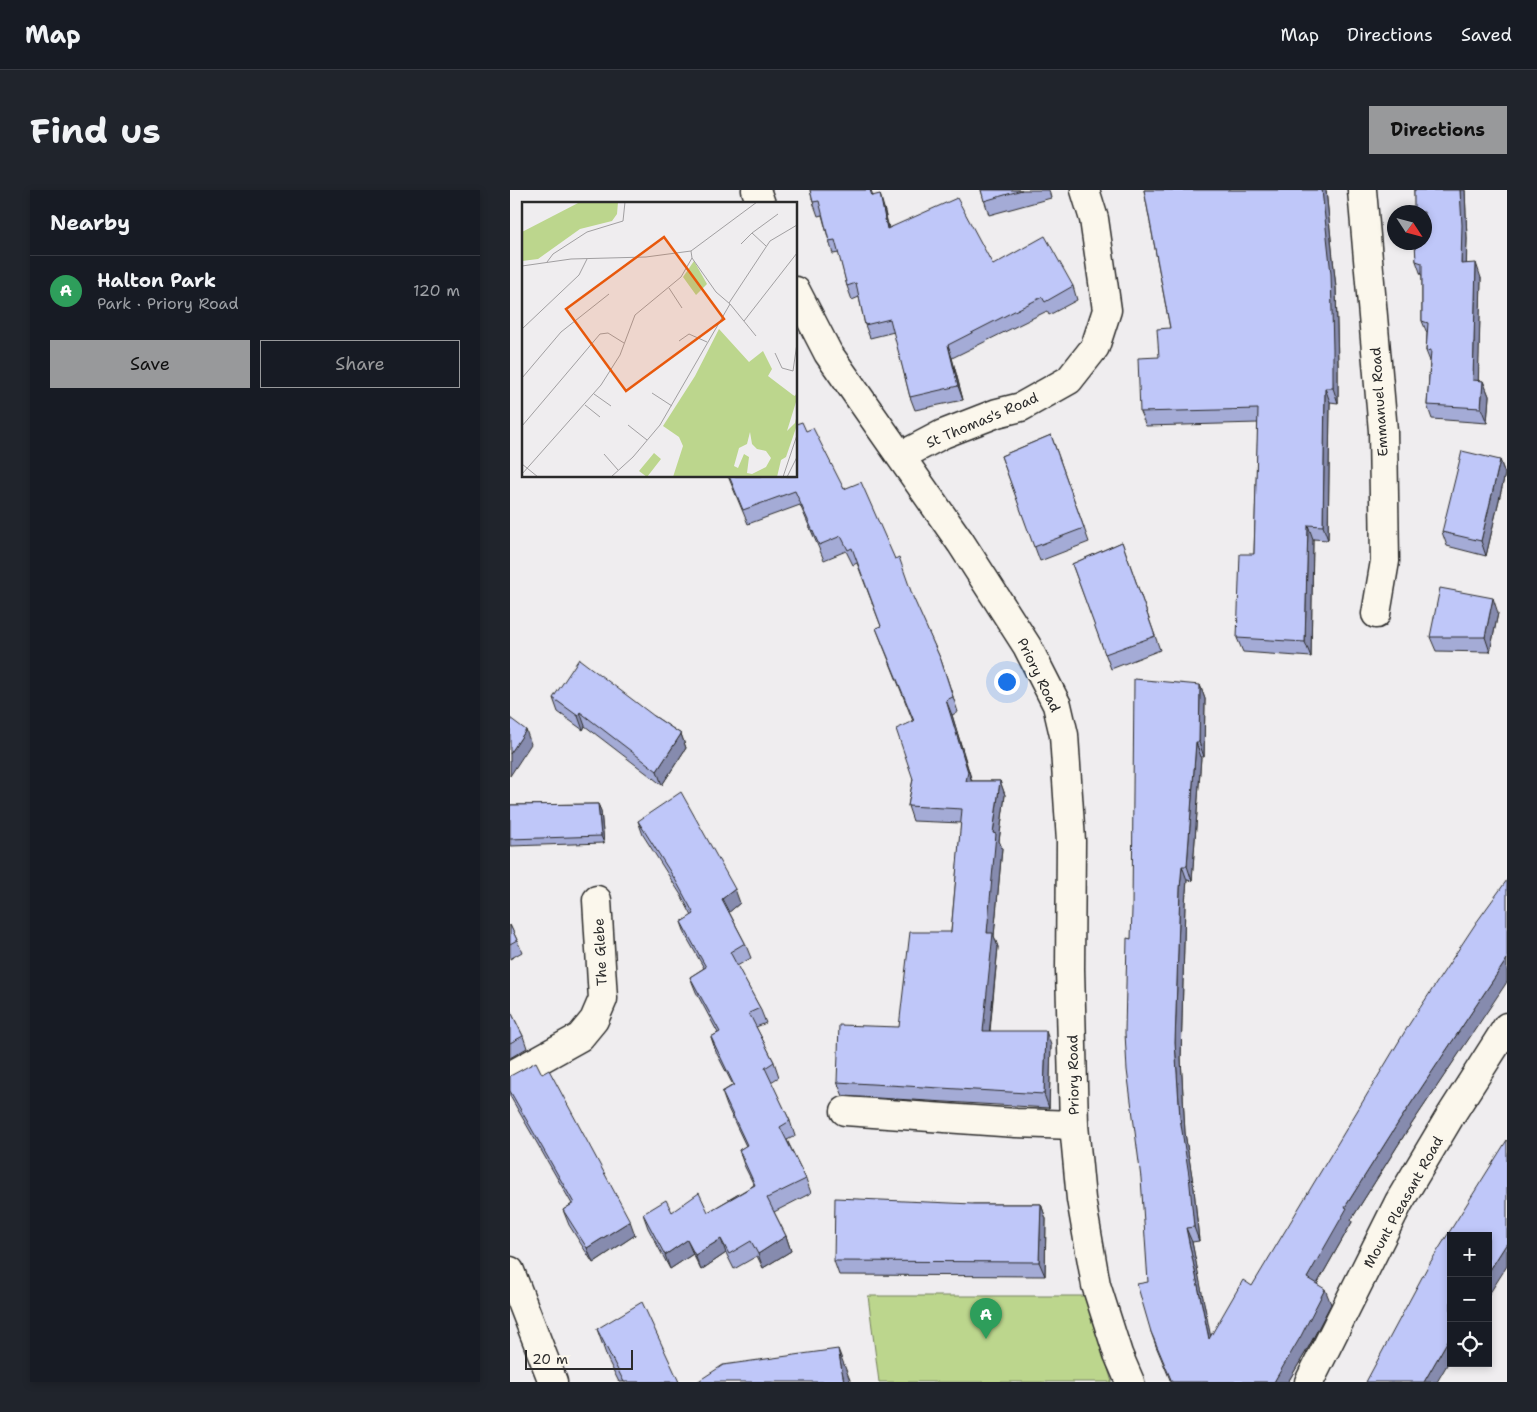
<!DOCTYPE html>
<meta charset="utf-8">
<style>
body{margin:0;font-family:"Shantell Sans",sans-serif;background:#20242c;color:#f1f3f6}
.controls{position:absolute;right:15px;bottom:15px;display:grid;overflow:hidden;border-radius:0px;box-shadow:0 2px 8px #0003}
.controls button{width:45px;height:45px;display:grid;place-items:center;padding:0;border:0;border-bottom:1px solid #363941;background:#171b24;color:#f1f3f6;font:25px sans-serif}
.compass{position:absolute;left:877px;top:15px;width:45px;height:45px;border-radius:50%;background:#171b24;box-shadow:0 2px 8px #0003;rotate:126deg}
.scale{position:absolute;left:15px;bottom:12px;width:108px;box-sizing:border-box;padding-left:5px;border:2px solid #2b2b2b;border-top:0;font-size:14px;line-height:18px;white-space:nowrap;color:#2b2b2b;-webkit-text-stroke:4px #fbf7ec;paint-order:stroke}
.you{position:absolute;left:496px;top:491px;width:18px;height:18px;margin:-12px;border:4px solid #fff;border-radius:50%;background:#1a73e8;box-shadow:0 0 0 8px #1a73e833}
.badge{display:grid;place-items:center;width:32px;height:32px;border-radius:50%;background:#98999b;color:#fff;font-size:16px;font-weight:700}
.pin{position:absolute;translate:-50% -41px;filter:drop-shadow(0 1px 2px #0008)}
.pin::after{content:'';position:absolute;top:26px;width:18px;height:15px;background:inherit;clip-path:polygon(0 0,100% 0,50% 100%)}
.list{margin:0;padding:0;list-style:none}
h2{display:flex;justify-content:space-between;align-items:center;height:65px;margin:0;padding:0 20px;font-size:21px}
h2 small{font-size:16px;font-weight:400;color:#9ea1a6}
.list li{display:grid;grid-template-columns:32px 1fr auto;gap:15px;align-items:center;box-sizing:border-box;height:70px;padding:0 20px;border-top:1px solid #363941}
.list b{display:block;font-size:19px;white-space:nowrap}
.list p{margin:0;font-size:16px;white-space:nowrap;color:#9ea1a6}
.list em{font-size:16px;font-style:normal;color:#9ea1a6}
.actions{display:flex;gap:10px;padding:15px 20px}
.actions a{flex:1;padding:11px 0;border:1px solid #98999b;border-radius:0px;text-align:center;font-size:18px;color:#98999b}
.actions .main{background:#98999b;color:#111}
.icon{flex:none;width:28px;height:28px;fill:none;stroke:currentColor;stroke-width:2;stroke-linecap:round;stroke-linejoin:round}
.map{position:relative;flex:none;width:997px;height:1192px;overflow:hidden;border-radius:0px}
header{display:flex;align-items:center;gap:30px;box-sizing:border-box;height:70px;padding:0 25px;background:#171b24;border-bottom:1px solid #363941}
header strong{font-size:24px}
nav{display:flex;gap:28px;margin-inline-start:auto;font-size:18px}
.intro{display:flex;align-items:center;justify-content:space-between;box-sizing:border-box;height:120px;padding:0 30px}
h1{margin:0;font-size:35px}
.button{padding:12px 22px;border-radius:0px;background:#98999b;color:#111;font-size:18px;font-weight:700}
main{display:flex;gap:30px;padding:0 30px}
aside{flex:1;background:#171b24;border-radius:0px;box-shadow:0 2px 8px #0003}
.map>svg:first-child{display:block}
</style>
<header>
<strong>Map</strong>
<nav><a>Map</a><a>Directions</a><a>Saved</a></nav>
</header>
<div class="intro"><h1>Find us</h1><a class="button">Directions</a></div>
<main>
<aside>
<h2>Nearby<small></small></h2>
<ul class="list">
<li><span class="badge" style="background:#2e9e5b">A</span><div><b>Halton Park</b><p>Park · Priory Road</p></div><em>120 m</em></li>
</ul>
<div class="actions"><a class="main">Save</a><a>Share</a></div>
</aside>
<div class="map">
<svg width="997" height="1192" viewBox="0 0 997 1192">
<rect width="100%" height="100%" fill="#efedef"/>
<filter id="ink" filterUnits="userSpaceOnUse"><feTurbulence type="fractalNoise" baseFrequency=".02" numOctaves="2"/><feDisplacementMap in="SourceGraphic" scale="10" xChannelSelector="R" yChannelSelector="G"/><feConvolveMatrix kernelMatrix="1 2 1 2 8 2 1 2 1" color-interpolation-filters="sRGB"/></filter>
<g filter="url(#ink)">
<path fill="#bcd68d" stroke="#74805c" d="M358 1106H576L602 1192H369Z"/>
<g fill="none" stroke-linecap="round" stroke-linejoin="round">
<g stroke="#2b2b2b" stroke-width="31">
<g id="minor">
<path d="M246 0 251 14"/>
<path d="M852 0 873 241 875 371 866 424"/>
<path d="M286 101 318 163 451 353 517 456 547 515 554 545 561 651 560 779 564 935 571 1009 586 1095 608 1164 620 1192"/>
<path d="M391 266 433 244 487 223 511 217 559 190 585 157 597 120 584 29 575 0"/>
<path d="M0 886 70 847 84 830 93 809 87 710"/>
<path d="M335 921 506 933 564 935"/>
<path d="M0 1081 43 1192"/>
<path d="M799 1192 889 1012 939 928 997 837"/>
</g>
</g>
<use href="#minor" stroke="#fbf7ec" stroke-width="28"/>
</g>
<g fill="#a4abd6" stroke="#2b2b2b">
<path d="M300 0H361L363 6 374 18 379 38 483 75 563 96 567 110 539 125 537 121 442 168 453 210 405 220 400 207 384 142 360 148 355 135 349 107 342 110 337 96 329 63 323 64 319 51 312 25 308 26 303 12Z"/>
<path d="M471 0H539L541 8 479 25Z"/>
<path d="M634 0H816L826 98 828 174V213L820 212 818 350 803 349 801 467 733 462 727 448 744 364 748 233 636 236 630 222 660 138Z"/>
<path d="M904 0H955L957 49 956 74 971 88 968 191H973L979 206 977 233 922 229 917 215 920 171 916 161 917 143 912 131V85H911L906 71Z"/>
<path d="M296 241 334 299 385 369 431 470 436 485 448 522 442 525 462 591H490L495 605 489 651 492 658 484 746 488 757 480 841 541 855 539 918 333 906 327 892 389 837 441 742 451 633 403 631 398 616 403 589V531L366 438 371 436 347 373 343 375 336 361 314 370 290 315 238 334 218 286H286Z"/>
<path d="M541 245 579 352 530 371 491 266Z"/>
<path d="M990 270 995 284 976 366 937 356 932 342Z"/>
<path d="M612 352 650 460 601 479 562 374Z"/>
<path d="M988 423 980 462 926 461 920 447Z"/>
<path d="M690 495 695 509 694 567H691L682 691 677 690 675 713 671 868 675 943 684 999 689 1051 682 1052 700 1146 969 833 895 944 841 1030 842 1032 807 1094 821 1114 797 1160 778 1192H661L646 1156 641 1142 621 749Z"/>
<path d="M43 508 144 526 171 544 176 558 152 595 75 536 73 540 48 522Z"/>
<path d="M88 614 91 621 94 653 0 656V615Z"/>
<path d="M128 631 230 713 219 722 235 753 241 768 227 776 250 818 256 833 246 837 264 872 269 887 261 892 280 931 285 946 277 950 296 989 301 1003 264 1022 276 1046 281 1061 253 1078 247 1066 224 1079 216 1063 191 1080 183 1064 160 1079 138 1038 133 1024 162 1022H198L244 995 234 975 229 960 236 956 217 916 212 902 223 895 206 862 201 847 208 843 186 802 180 787 194 778 176 746 171 732 182 726 171 705 133 645Z"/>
<path d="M0 735 7 750 12 762 0 769Z"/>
<path d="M0 820 13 846 17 858 0 868Z"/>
<path d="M32 884 125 1045 83 1073 59 1035 53 1020 62 1014 0 906V886Z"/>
<path d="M463 1014H531L536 1029 535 1086 329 1085 324 1071Z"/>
<path d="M87 1139 169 1192H109L98 1170Z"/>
</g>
<g fill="#868bae" stroke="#2b2b2b">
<path d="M812 0H816L826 98 828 174V213L823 198Z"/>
<path d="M950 0H955L957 49 956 88 951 74Z"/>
<path d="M370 4 374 18 381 52 377 39Z"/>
<path d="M966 73 971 88 968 204 963 190Z"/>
<path d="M438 155 442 168 453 210 448 196Z"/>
<path d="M973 191 979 206 977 233 971 218Z"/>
<path d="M815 198 820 212 818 350 813 336Z"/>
<path d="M990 270 995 284 976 366 971 351Z"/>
<path d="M798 335 803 349 801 467 795 452Z"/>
<path d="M983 408 988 423 980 462 975 447Z"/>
<path d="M690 495 695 509 694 567 689 552Z"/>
<path d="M436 510 442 525 463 596 456 591Z"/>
<path d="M70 522 75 536 73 540 68 526Z"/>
<path d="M16 540 21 554 0 586V564Z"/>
<path d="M171 544 176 558 152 595 147 581Z"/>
<path d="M686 552 691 567 682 691 677 676Z"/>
<path d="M490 591 495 605 489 651 492 658 484 746 488 757 478 855 473 841 477 743 483 643Z"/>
<path d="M88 614 91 621 94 653 91 646Z"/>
<path d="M672 676 677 690 675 713 671 868 675 943 684 999 689 1051 684 1037 670 928 665 853 670 698Z"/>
<path d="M225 699 230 713 217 724 212 709Z"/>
<path d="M997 769V792L895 944 841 1030 842 1032 802 1103 797 1088 835 1017 890 930Z"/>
<path d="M536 841 541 855 539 918 534 904Z"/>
<path d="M531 1014 536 1029 535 1086 529 1072Z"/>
<path d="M120 1031 125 1045 83 1073 77 1058Z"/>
<path d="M676 1038 682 1052 704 1163 699 1149Z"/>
<path d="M276 1046 281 1061 253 1078 248 1064Z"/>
<path d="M211 1049 216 1063 191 1080 185 1065Z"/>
<path d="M177 1050 183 1064 160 1079 155 1065Z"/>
<path d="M997 1053V1076L978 1106V1083Z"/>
<path d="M815 1099 821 1114 797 1160 778 1192H764Z"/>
<path d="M941 1145V1168L927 1192H914Z"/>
<path d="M328 1159 340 1190V1192H334Z"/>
</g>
<g fill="#bfc7f9" stroke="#2b2b2b">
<path d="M300 0H360L362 6 370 4 377 39 447 8 483 75 535 46 563 96 535 112 532 107 438 155 448 196 400 207 380 129 355 135 346 93 337 96 325 50 319 51 309 11 303 12Z"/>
<path d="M471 0H512L474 11Z"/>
<path d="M634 0H812L821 84 823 159V198H815L813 336 798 335 795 452 727 448 730 364H744L748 219 630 222 628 168 649 167 647 139 660 138Z"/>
<path d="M904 0H950L952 35 951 74 966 73 963 190 973 191 971 218 917 215 921 160 916 161 918 133 912 131V73L906 71 905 52H914V22H904Z"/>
<path d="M292 232 296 241 303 238 334 299 351 292 385 369 389 367 403 407 431 470 443 507 436 510 458 582 456 591H490L483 643 486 644 477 743H483L473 841H536L534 904 327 892 329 835 389 837 400 742H441L452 619 398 616 403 589 386 539 404 531 366 438 371 436 342 358 338 360 331 346 309 355 285 301 233 320 219 286H286V234Z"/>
<path d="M541 245 574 338 524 357 491 266Z"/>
<path d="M952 261 990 270 971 351 932 342Z"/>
<path d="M612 352 645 446 595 464 562 374Z"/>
<path d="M930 398 983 408 975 447H920Z"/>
<path d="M69 469 144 526 171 544 147 581 70 522 68 526 43 508Z"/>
<path d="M624 489 690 495 689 552H686L677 676H672L670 698 665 853 670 928 679 985 684 1037 676 1038 699 1149 733 1090 742 1096 900 833 966 733 997 690V769L890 930 835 1017 837 1018 797 1088 815 1099 791 1146 764 1192H662L641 1142 627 1094 638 1092 631 988 617 880 615 843 617 748 621 749 622 720Z"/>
<path d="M0 528 16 540 0 564Z"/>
<path d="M171 602 225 699 212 709 235 753 220 762 250 818 239 823 264 872 255 878 280 931 270 937 296 989 257 1008 276 1046 248 1064 241 1051 219 1064 211 1049 185 1065 177 1050 155 1065 133 1024 156 1010 162 1022 189 1003 198 1022 245 995 229 960 237 955 212 902 224 895 201 847 210 842 180 787 196 777 171 732 184 724 166 691 128 631Z"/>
<path d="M88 614 91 646 0 649V615Z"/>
<path d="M0 735 7 750 0 754Z"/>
<path d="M0 820 13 846 0 853Z"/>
<path d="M26 872 32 884 39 880 120 1031 77 1058 53 1020 64 1013 0 901V886L2 885Z"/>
<path d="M997 950V1053L978 1083V1046H941V1145L914 1192H856L918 1076Z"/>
<path d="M325 1008 463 1014H531L529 1072 324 1071Z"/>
<path d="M132 1112 169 1192H114L87 1139Z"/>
<path d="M328 1159 334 1192H187L213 1175Z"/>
</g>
</g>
<g text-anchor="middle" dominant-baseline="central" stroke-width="5" stroke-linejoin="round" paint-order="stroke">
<g font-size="14" fill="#2b2b2b" stroke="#fbf7ec">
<text transform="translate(869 212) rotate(-94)">Emmanuel Road</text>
<text transform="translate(472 230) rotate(-23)">St Thomas's Road</text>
<text transform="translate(529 485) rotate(64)">Priory Road</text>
<text transform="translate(90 762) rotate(-93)">The Glebe</text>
<text transform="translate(563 885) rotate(-91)">Priory Road</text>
<text transform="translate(893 1012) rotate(-61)">Mount Pleasant Road</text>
</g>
</g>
<g transform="translate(12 12)">
<rect width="275" height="275" fill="#efedef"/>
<path d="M58 0H96L95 12 90 19 58 27 16 57 0 59V30ZM172 59 185 82 174 93 161 75ZM197 127 227 160 241 149 250 167 246 174 271 193 273 194 275 190V202L274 200 265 229 273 221 275 212V223L264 255 259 258 255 275H151L161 244 157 235 141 224 173 174ZM228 230 230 242 235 247 244 249 249 256 244 265 230 272 225 271 227 255 222 252 216 266 212 264 217 246 225 242ZM132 251 139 257 125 275 117 269Z" fill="#bcd68d" fill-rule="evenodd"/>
<path fill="none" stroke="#a19fa1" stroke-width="1" d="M230 31 256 12M219 42 230 31 244 44M170 56 194 90 208 102 234 134M25 60 31 52 65 30 101 19 103 0M0 64 49 57 124 55 169 49 235 0M147 86 160 106M207 101 248 39 275 23M222 119 275 51M0 127 57 73 65 57M157 139 167 132 185 140M253 151 260 166 271 169 275 141M0 176 39 130 87 92M130 191 150 204M72 192 89 204M63 203 78 215M106 223 125 238M0 224 78 132 86 131 102 141M82 252 96 268M0 262 16 275M0 272 79 183 98 153 113 113 159 75 170 56 169 49M89 275 111 255 138 223 208 102M261 275 275 233M265 275 275 255"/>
<path fill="#e8590c" fill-opacity="0.15" stroke="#e8590c" stroke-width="2.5" d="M142 35 202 117 104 189 44 107Z"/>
<rect width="275" height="275" fill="none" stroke="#2b2b2b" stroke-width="2.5"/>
</g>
</svg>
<div class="controls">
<button>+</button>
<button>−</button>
<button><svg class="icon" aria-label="locate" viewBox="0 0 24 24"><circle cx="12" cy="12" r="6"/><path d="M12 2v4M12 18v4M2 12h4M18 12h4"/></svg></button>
</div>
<svg class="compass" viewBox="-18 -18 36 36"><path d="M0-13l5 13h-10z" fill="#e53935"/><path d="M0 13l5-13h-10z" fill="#9ea1a6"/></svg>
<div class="scale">20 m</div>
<div class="you"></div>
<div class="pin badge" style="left:476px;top:1149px;background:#2e9e5b">A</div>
</div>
</main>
